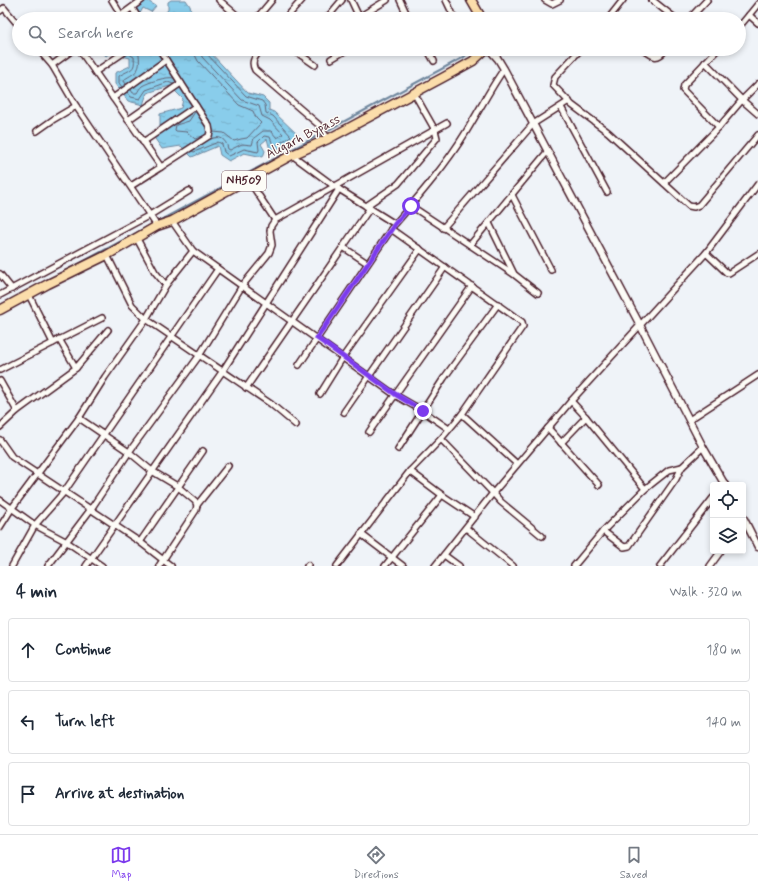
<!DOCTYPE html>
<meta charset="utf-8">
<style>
body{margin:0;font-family:Mynerve,sans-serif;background:#f6f6f7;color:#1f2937}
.controls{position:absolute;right:12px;bottom:12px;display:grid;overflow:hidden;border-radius:4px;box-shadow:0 2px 6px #0003}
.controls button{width:36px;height:36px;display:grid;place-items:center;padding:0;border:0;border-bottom:1px solid #e0e1e3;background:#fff;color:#1f2937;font:20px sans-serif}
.stop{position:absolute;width:12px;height:12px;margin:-9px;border:3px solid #7c3aed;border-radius:50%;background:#fff}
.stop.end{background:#7c3aed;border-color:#fff;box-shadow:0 1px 4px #0008}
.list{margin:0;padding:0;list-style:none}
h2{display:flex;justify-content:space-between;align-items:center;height:52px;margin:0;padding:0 16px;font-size:17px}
h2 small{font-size:13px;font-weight:400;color:#747a83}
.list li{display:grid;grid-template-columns:26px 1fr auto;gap:12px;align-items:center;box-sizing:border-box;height:64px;margin:0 8px 8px;padding:0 8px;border:1px solid #e0e1e3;border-radius:4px}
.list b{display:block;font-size:15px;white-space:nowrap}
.list em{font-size:13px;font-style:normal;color:#747a83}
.icon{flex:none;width:22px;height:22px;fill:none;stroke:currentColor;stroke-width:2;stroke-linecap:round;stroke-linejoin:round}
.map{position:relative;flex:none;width:758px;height:566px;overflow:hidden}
.search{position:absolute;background:#fff;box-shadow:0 2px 6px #0003;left:12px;right:12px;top:12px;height:44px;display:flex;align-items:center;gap:10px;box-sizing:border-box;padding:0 14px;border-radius:22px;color:#747a83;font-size:15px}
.sheet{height:268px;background:#fff}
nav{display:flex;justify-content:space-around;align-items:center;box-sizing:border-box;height:56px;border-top:1px solid #e0e1e3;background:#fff;font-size:11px;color:#747a83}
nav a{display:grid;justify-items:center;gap:2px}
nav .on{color:#7c3aed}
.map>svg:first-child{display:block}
</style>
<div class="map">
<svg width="758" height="566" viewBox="0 0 758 566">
<defs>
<pattern id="water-ripples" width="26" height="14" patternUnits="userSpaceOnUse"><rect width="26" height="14" fill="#89cdeb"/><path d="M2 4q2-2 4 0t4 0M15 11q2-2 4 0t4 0" fill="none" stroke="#78b0ca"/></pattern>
</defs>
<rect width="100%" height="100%" fill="#eff3f8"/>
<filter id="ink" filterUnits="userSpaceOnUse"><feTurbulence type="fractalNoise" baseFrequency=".025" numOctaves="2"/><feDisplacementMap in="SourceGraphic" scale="8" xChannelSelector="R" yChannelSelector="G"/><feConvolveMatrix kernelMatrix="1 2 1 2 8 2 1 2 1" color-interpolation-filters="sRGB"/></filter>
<g filter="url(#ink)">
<g fill="url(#water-ripples)" stroke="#70879e">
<path d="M136 0H146L156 6 151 12 143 8 138 17 147 15 151 19H110L113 15 128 8Z"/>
<path d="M171 0H186L190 6 193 19H158L168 10V2Z"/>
<path d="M99 49H209V51L248 93 263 97 269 103V110L274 112 299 136 271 153 267 139 261 144 265 151 263 157 244 153 229 161 220 155 218 146 192 157 181 146 162 149 153 136 160 125V114L181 108 183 99 170 86 147 93 143 105 128 101 115 84V73L130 66V58L110 53 106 56Z"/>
</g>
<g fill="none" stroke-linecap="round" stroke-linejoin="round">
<g stroke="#636578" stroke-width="1">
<path d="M194 49 195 55 198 61 239 105 253 111 256 118 261 123 247 138 241 139 234 141 224 133 213 132"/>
<path d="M200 49 202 57 242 100 259 106 262 116 270 120 283 134 277 138 271 131H263L254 138 252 145 242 144 230 150 228 149C226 139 220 135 211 139"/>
<path d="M126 84 124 81 125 79C136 72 141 71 139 55L132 49"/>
<path d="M122 87 119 83V76C130 69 136 71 134 57L129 54"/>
<path d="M131 90 133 93H137C138 91 140 88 142 86 149 82 167 76 174 78"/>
<path d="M127 92 131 97 140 99 146 90 168 82 173 84"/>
<path d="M195 112 189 121 176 125 175 130 176 131 187 132 195 139 203 136"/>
<path d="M192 151 194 152 218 142 222 144 224 152 229 156 244 149 258 152 259 150 258 142 264 136 270 137 273 145 275 146 291 136 273 116 266 113 265 105 262 101 246 96 206 53 205 49"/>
</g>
<g stroke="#70879e" stroke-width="2">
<path d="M155 223 464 57 473 49"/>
<path d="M60 274 151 225"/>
</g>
<g stroke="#4a1f2b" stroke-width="8">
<g id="minor">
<path d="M112 0 121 15"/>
<path d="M219 0 241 19"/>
<path d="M351 0 359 17"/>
<path d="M400 0 409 19"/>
<path d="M446 0 455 19"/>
<path d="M545 0 552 4 560 0"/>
<path d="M652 0 676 19"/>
<path d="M132 8 139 19"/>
<path d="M0 11 4 8 19 26"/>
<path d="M749 15 758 4"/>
<path d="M116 19 142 0"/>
<path d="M256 19 272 0"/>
<path d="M285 19 302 0"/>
<path d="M326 19 342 0"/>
<path d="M356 19 387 0"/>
<path d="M398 19 407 14"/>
<path d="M608 19 623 0"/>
<path d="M689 19 707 0"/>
<path d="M739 27 749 15 758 23"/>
<path d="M38 49 52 65 76 106 157 226"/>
<path d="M79 49 161 167 209 136 210 132 209 126 159 49"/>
<path d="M261 49C256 56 250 61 255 70L319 125 328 139"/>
<path d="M292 49 315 65"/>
<path d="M427 49 434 61"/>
<path d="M581 49 555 77 553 85 572 105 608 132 689 206 694 207 699 205 758 135"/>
<path d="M643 49C653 57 657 61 666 49"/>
<path d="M718 49 684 85 683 90 719 127"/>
<path d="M331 59 348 49"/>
<path d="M705 62 742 100 758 114"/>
<path d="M52 65 74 49"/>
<path d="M95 72 129 49"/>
<path d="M113 98 166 60"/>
<path d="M561 107 607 192"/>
<path d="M128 120 181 83"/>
<path d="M37 131 54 119 76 106"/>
<path d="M143 142 196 106"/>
<path d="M292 155 334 186 395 224C420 195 446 165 466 132 479 111 490 89 504 69"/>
<path d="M248 179 275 220"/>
<path d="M664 183 719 127 742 100 758 84"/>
<path d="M131 186 161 167"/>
<path d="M512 195 551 270"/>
<path d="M366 206 398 184 437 138 435 130 414 93"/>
<path d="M411 206 470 245"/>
<path d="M172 221 193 251 395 395 423 411 449 429"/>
<path d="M489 223 514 274"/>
<path d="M443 228 533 124 569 101"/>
<path d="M391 229 522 322 523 326 462 414 517 464"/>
<path d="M136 237 155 272 166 285"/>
<path d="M706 253 758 184"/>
<path d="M107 255 132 305 146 319 271 404 296 425"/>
<path d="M367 263 343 247 370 208"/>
<path d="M0 274 12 289"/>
<path d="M538 293 515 275 470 245 547 152"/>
<path d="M0 295 150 215 189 191"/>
<path d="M29 295 53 343"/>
<path d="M59 339 76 368"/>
<path d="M299 365 392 228"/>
<path d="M0 370 102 318"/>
<path d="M0 381 17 411"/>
<path d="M246 388 343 247"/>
<path d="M320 394 343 357 420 249"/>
<path d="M571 401 586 417 645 489"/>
<path d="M344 412 445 267"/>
<path d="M79 418 129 452 152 471 177 486 195 501 197 505 196 510 159 566"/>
<path d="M689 420 758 375"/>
<path d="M0 427 17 411 76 368 108 330"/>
<path d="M548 428 599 485"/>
<path d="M369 432 472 286"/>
<path d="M441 439 493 493 501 502 542 536"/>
<path d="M0 440 12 457 140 542 171 566"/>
<path d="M561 443 586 417"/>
<path d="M398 449 444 378 498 304"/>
<path d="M410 471 442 495"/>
<path d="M0 500 35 525 67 542 102 566"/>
<path d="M197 505 228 466"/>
<path d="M0 527 12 508 79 418 105 377 146 319 166 285 193 251"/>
<path d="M466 528 513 566"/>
<path d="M603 531 624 547 629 546 676 479 682 467"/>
<path d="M361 534 403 566"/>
<path d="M140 542 203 451"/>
<path d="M444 555 459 566"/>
<path d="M12 566 35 525 64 492 218 269"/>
<path d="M48 566 91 509 129 452 199 356 242 286 269 253 272 245 270 231 271 226 275 220 447 123"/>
<path d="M86 566 222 372 339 189"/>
<path d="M307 566 308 565"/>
<path d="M337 566 410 471 441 439 462 414"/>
<path d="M385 566 442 495 475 517"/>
<path d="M435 566 493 493 571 401 706 253 727 273H729L758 254"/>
<path d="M574 566 603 531 645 489 669 470 682 467 703 447"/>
<path d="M660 566 713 498"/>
<path d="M710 566 721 551"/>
</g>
</g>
<g stroke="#4a1f2b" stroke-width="9">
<g id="tertiary">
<path d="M489 49 498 59 504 69 640 325 703 447 725 485"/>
<path d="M743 517 758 547"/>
</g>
</g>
<g stroke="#4a1f2b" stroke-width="11">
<g id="trunk">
<path d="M471 0 482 19"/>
<path d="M0 310 48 284 107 255 157 226 172 221 248 179 292 155 328 139 444 77 473 61 486 49"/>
</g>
</g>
<use href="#minor" stroke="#fdfcf7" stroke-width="5"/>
<use href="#tertiary" stroke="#fdfcf7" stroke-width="6"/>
<use href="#trunk" stroke="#fbddab" stroke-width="8"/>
</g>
</g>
<g fill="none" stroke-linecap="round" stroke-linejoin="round" filter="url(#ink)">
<path stroke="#7c3aed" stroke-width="5" d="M411 206 395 224 317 338 395 394 423 411"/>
</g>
<g text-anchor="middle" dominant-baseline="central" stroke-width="3" stroke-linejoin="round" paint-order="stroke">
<rect fill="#fdfcf7" stroke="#806168" stroke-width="1" x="222" y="171" width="44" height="20" rx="3"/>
<g font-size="12" font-weight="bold" fill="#4a1f2b">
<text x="244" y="181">NH509</text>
</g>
<g font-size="13" fill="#4a1f2b" stroke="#fdfcf7">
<text transform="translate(303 137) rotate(-27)">Aligarh Bypass</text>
</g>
</g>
</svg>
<div class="controls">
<button><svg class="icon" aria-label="locate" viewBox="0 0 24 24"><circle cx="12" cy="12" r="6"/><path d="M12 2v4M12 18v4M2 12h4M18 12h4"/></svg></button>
<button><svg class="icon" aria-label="layers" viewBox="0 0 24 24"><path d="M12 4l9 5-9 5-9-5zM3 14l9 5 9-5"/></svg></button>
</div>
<div class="stop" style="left:411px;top:206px"></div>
<div class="stop end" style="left:423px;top:411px"></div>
<div class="search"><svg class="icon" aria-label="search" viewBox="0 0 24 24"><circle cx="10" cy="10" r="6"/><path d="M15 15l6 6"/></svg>Search here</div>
</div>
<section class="sheet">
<h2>4 min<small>Walk · 320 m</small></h2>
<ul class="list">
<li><svg class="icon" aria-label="ahead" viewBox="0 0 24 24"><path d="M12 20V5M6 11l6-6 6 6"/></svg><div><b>Continue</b></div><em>180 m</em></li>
<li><svg class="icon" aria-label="left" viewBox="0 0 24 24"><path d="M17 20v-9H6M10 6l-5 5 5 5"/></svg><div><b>Turn left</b></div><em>140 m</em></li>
<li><svg class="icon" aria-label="arrive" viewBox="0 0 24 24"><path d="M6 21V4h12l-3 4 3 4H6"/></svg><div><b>Arrive at destination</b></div></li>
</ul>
</section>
<nav>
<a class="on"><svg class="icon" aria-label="map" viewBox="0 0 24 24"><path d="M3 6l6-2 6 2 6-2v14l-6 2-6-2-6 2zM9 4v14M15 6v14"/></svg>Map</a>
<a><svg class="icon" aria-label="directions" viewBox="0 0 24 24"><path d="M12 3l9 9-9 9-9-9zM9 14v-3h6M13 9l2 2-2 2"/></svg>Directions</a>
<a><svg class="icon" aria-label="saved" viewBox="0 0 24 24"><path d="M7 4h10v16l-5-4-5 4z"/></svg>Saved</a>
</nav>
